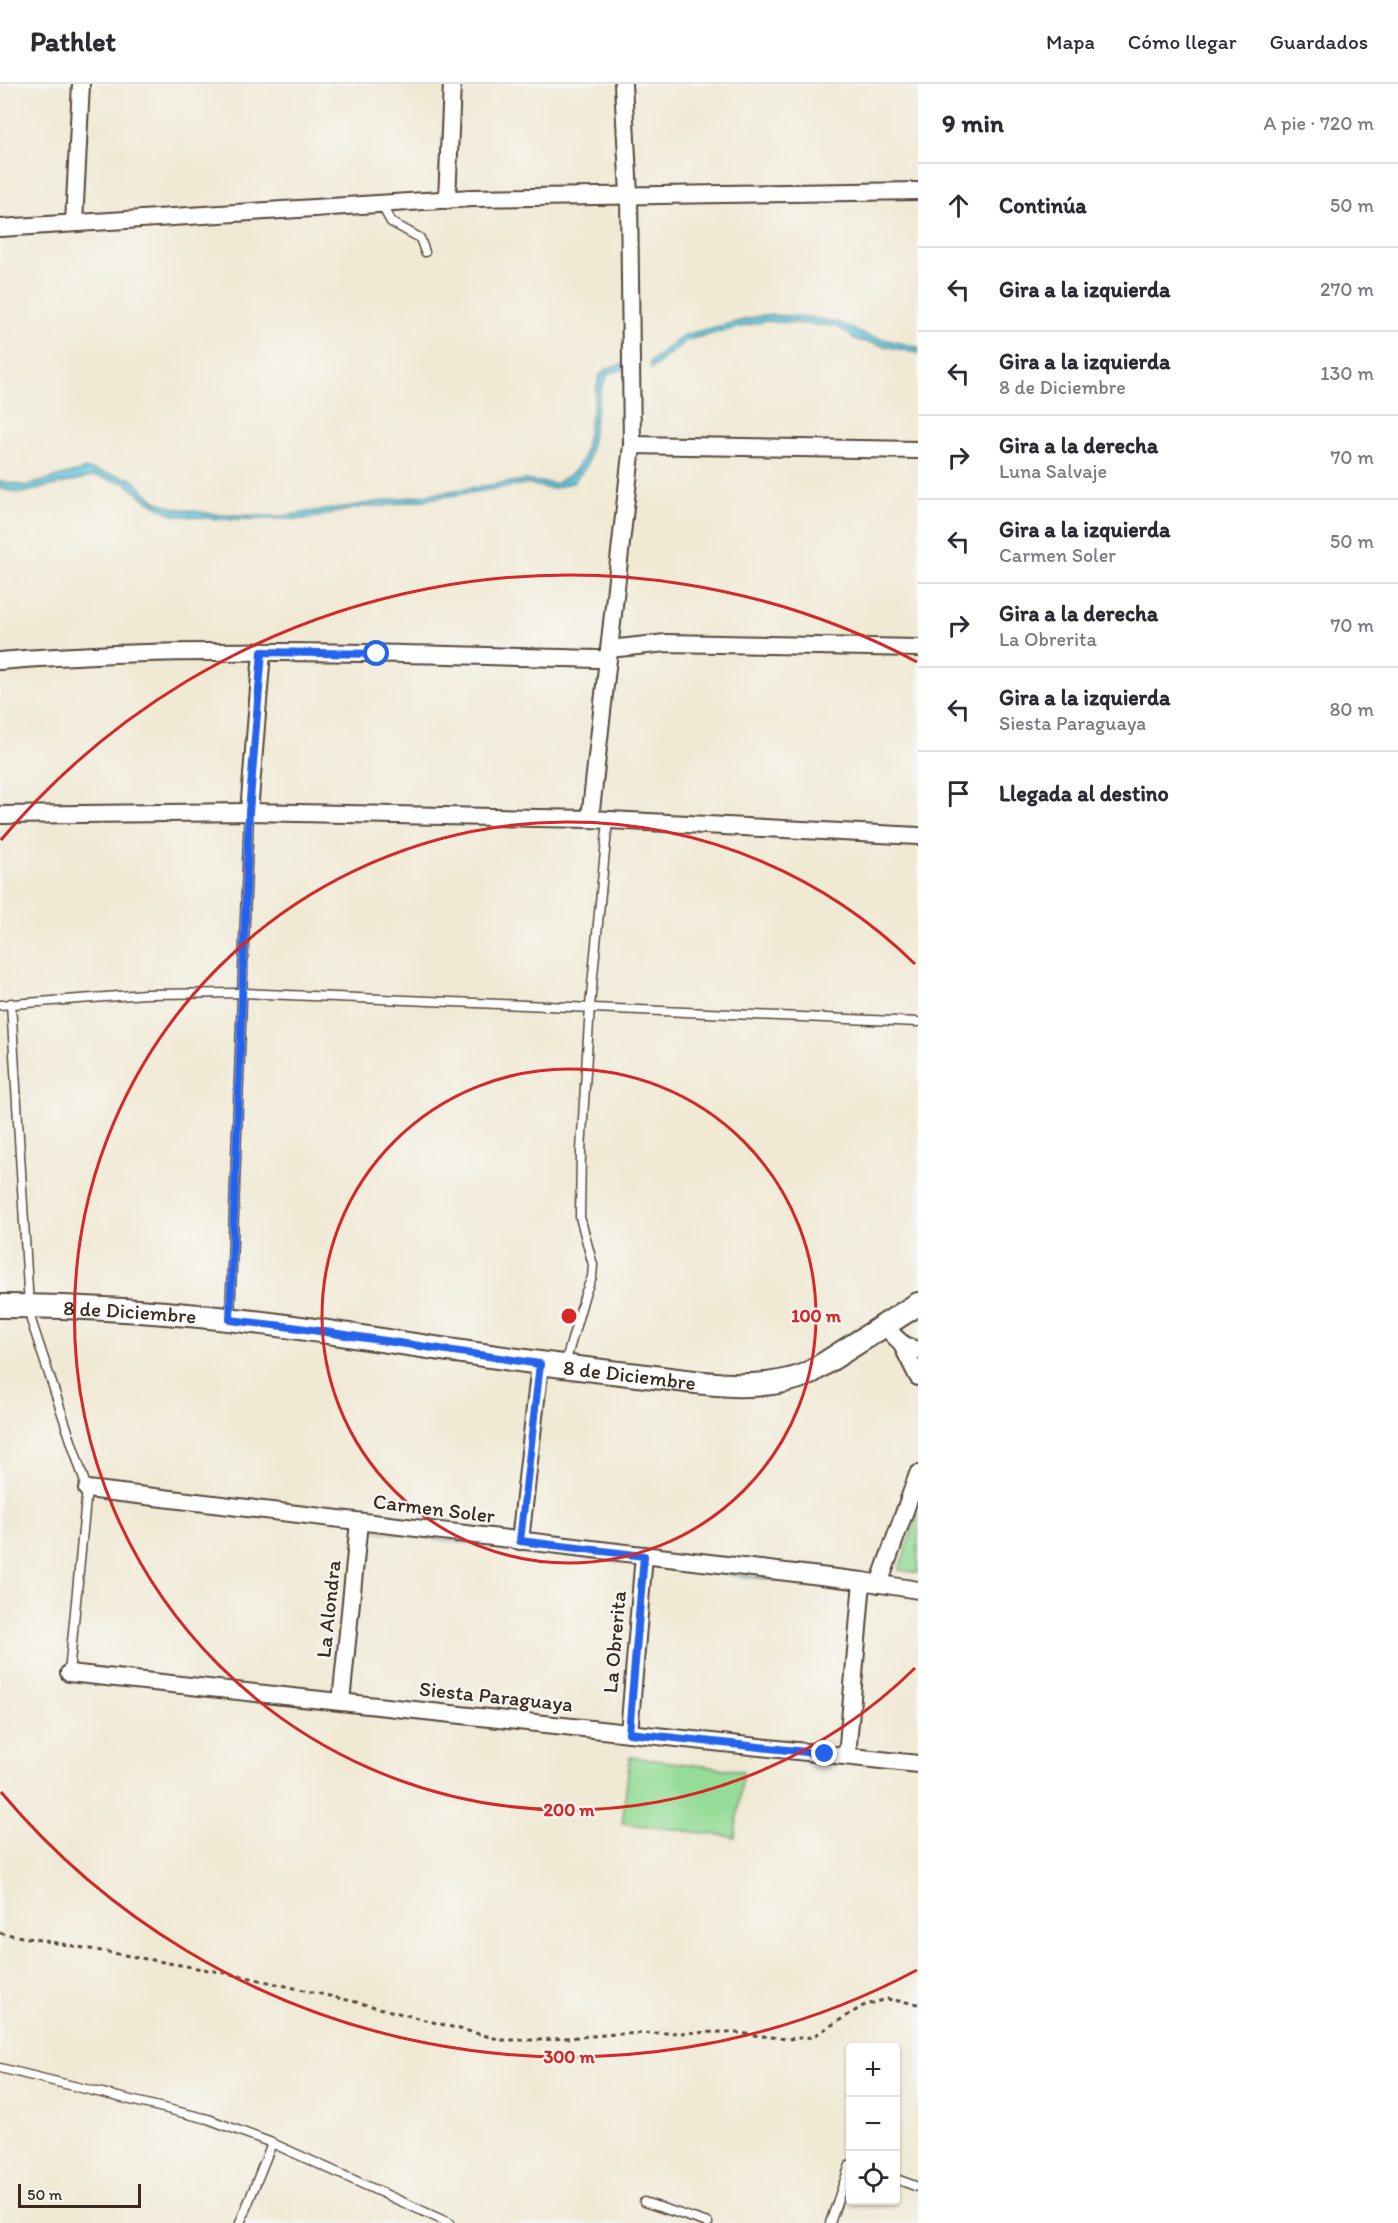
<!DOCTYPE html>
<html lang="es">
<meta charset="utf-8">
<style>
body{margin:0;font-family:Itim,sans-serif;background:#f2f2f3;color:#2b2b33}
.controls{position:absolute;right:18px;bottom:18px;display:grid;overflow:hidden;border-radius:6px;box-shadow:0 2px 4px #0004}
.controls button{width:54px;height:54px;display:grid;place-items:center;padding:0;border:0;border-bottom:2px solid #e1e1e2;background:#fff;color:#2b2b33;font:30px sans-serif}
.scale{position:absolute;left:18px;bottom:15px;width:123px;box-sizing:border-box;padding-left:6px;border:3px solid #3b2a1e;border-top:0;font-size:16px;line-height:21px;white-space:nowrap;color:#3b2a1e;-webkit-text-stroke:4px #f6f6f2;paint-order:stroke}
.stop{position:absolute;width:18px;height:18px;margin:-14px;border:4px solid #2563eb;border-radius:50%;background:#fff}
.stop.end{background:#2563eb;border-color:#fff;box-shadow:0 2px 6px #0008}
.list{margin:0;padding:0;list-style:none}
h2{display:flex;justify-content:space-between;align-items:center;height:78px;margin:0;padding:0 24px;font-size:26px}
h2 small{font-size:20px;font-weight:400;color:#7c7c81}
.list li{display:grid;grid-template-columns:39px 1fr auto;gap:18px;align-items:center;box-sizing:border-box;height:84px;padding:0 24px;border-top:2px solid #e1e1e2}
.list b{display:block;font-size:22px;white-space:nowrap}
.list p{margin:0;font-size:20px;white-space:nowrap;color:#7c7c81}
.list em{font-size:20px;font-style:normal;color:#7c7c81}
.icon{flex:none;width:33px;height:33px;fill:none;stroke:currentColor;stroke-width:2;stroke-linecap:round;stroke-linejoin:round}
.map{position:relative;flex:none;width:918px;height:2139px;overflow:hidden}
header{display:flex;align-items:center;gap:36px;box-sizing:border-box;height:84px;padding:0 30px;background:#fff;border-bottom:2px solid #e1e1e2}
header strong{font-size:28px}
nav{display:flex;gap:33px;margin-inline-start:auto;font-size:21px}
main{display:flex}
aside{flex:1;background:#fff}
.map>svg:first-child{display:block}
</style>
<header>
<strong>Pathlet</strong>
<nav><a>Mapa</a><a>Cómo llegar</a><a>Guardados</a></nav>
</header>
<main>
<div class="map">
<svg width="918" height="2139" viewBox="0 0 918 2139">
<rect width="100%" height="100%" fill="#f6f6f2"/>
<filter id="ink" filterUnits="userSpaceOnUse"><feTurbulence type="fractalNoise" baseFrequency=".0167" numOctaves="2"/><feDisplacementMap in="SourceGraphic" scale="12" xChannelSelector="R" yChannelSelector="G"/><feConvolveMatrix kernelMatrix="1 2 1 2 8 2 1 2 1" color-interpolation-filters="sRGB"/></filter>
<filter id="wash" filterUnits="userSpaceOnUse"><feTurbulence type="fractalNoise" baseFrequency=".008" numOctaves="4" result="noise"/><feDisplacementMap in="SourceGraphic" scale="24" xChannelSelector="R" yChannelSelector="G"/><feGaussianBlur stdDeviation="1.35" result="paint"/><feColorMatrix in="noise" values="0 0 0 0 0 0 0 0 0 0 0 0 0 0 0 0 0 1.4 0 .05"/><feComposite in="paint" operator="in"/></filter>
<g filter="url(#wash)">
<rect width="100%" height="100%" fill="#f0e9d4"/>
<g fill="#94dc97" stroke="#68835a" stroke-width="1.5">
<path d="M918 1428V1489L899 1486Z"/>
<path d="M630 1673 743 1687 735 1753 622 1739Z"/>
</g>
<g fill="#5cc1da" stroke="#4c767c" stroke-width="1.5">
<path d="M764 231 807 233 840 239 864 251 918 263V269L857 256 836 242 765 237 687 256 651 285 650 278 684 251Z"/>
<path d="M627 279V285L609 289 602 303 597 323 590 366 586 383 573 398 552 405 527 400 383 422 362 423 306 435H219L173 431 142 413 126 399 94 392 21 409 0 405V397L26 402 86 385 132 395 155 417 178 425 221 431 283 432 524 396 555 400 574 388 583 374 599 293 606 285Z"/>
<path d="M367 1446 635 1478 634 1480Z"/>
<path d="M655 1481 846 1503 845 1504 654 1482Z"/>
</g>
</g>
<g filter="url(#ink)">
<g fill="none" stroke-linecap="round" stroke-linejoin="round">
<g stroke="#564739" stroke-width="11">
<g id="lane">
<path d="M381 120 391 138 420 154 425 168"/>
<path d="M11 919 29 1222 31 1236 87 1405 69 1589"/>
<path d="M0 921 145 910 243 909 918 938"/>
<path d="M230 1234 249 728"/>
<path d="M565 1280 585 1210 592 1193 593 1181 580 1133 581 1067 590 922 608 736"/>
<path d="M0 1984 208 2035 272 2059 449 2139"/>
<path d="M896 2095 918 2103"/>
<path d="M644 2118 708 2139"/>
<path d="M240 2139 272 2059"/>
<path d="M830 2139 850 2081"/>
</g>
</g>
<g stroke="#564739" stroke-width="20">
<g id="street">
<path d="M447 116 452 0"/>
<path d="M74 139 81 0"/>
<path d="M0 144 472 114 918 107"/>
<path d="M632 361 918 366"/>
<path d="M609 565 666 559 918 564"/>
<path d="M0 577C202 560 406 571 608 575"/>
<path d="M249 728 262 568"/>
<path d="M0 731 249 728 590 735 918 752"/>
<path d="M590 735 632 361 629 111 623 0"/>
<path d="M885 1242C895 1253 902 1263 918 1266"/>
<path d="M901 1259 918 1293"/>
<path d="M87 1405 862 1497 918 1506"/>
<path d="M520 1457 540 1280"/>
<path d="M879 1500 918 1390"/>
<path d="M69 1589 918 1680"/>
<path d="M341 1618 359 1438"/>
<path d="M629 1649 644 1471"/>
<path d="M847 1672 862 1497"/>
</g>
</g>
<g stroke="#564739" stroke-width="26">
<g id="secondary">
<path id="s1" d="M0 1222C98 1222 197 1230 293 1243 405 1259 517 1278 629 1290 688 1296 752 1312 808 1290L918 1220"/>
</g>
</g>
<path stroke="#564739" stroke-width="3" stroke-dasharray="4.5 4.5" stroke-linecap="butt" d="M0 1849 242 1892 356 1918 502 1956H540L617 1950 664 1949 729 1948 787 1955 812 1953 863 1922 887 1915 918 1920"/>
<use href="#lane" stroke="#fff" stroke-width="8"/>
<use href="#street" stroke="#fff" stroke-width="16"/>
<use href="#secondary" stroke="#fff" stroke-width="22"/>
</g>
</g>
<g fill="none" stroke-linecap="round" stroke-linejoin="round" filter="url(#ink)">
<path stroke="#2563eb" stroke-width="8" d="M377 570 262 568 249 728 230 1236 292 1243 540 1280 520 1457 644 1472 629 1649 825 1670"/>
</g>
<g fill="none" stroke="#d62828" stroke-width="3">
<circle cx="569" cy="1232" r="247"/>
<path d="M915 1584A494 494 0 1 1 915 880"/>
<path d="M917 1886A741 741 0 0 1 1 1708M1 756A741 741 0 0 1 917 578"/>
</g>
<g text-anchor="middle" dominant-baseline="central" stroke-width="4.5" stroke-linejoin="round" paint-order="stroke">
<g font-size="21" fill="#3b2a1e" stroke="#f6f6f2">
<text stroke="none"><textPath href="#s1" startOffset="130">8 de Diciembre</textPath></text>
<text stroke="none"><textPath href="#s1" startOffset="634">8 de Diciembre</textPath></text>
<text transform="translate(434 1424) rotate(7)">Carmen Soler</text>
<text transform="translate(328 1525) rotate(-84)">La Alondra</text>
<text transform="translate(614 1558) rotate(-85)">La Obrerita</text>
<text transform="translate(496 1612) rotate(6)">Siesta Paraguaya</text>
</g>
</g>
<circle cx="569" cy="1232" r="9" fill="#d62828" stroke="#f6f6f2" stroke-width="3"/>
<g font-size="18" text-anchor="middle" font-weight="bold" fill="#d62828" stroke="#f6f6f2" stroke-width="4.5" stroke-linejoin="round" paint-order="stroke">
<text x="816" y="1238">100 m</text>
<text x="569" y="1732">200 m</text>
<text x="569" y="1979">300 m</text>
</g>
</svg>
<div class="controls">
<button>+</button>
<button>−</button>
<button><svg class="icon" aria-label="locate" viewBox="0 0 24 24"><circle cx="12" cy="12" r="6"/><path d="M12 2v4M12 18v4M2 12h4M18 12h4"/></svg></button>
</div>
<div class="scale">50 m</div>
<div class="stop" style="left:377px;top:570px"></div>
<div class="stop end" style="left:825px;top:1670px"></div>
</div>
<aside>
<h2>9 min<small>A pie · 720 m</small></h2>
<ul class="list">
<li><svg class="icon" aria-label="ahead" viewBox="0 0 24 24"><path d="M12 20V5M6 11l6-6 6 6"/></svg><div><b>Continúa</b></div><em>50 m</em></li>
<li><svg class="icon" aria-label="left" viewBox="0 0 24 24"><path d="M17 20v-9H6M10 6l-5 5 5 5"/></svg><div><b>Gira a la izquierda</b></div><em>270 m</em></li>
<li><svg class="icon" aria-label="left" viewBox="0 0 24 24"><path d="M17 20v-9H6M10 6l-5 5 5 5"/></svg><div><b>Gira a la izquierda</b><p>8 de Diciembre</p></div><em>130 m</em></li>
<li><svg class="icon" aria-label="right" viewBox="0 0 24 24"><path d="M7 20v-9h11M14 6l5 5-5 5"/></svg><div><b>Gira a la derecha</b><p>Luna Salvaje</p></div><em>70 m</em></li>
<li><svg class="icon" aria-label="left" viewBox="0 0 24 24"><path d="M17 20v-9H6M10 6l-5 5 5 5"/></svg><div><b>Gira a la izquierda</b><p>Carmen Soler</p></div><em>50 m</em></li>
<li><svg class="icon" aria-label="right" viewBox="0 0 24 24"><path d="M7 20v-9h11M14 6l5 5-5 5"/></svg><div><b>Gira a la derecha</b><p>La Obrerita</p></div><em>70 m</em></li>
<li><svg class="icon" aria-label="left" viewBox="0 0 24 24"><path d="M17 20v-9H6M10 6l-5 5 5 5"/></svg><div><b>Gira a la izquierda</b><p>Siesta Paraguaya</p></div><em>80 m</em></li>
<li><svg class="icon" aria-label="arrive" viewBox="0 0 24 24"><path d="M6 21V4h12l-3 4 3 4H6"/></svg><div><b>Llegada al destino</b></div></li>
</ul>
</aside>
</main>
